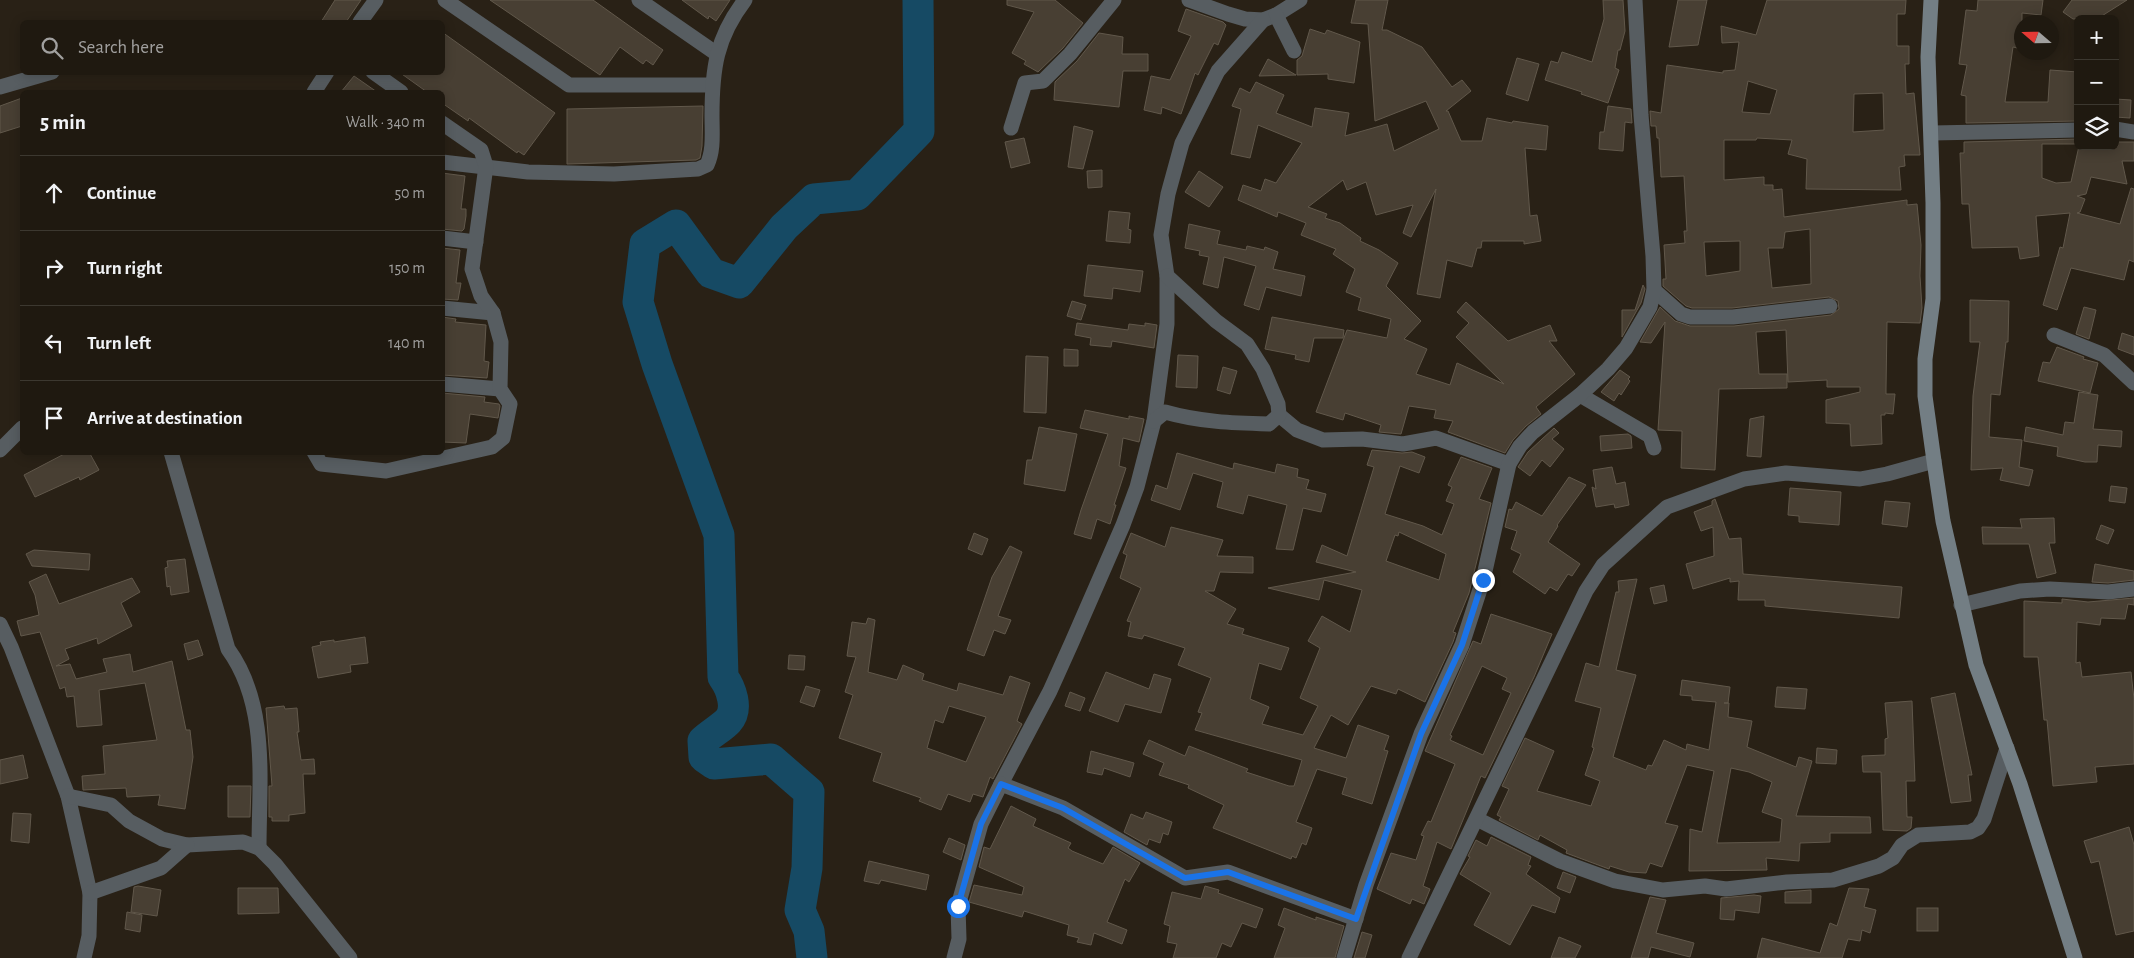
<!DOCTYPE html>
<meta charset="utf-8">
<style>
body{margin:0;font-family:"Alegreya Sans",sans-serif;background:#272219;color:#f1f3f6}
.controls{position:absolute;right:15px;top:15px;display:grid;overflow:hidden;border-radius:8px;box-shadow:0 2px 12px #0003}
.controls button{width:45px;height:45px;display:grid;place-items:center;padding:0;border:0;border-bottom:1px solid #3c3830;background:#1f1910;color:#f1f3f6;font:25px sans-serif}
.compass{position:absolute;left:2014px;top:15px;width:45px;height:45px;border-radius:50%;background:#1f1910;box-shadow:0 2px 12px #0003;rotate:290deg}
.stop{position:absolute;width:15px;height:15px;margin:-11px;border:4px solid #1a73e8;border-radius:50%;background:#fff}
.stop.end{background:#1a73e8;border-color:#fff;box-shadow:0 1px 5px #0008}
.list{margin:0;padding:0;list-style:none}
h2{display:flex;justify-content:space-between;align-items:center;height:65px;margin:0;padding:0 20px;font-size:21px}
h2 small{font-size:16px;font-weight:400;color:#a1a09f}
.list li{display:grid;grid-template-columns:32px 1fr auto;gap:15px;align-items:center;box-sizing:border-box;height:75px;padding:0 20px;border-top:1px solid #3c3830}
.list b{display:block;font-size:19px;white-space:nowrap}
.list em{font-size:16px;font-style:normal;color:#a1a09f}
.icon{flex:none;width:28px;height:28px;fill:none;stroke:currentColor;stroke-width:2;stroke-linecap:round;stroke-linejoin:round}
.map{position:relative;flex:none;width:2134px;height:958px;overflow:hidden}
.search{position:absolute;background:#1f1910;box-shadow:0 2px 12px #0003;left:20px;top:20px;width:425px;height:55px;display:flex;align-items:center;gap:12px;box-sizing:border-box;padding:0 18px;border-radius:8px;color:#a1a09f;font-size:19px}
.panel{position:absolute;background:#1f1910;box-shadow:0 2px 12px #0003;left:20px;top:90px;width:425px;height:365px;border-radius:8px}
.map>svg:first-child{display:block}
</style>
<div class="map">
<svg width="2134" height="958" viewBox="0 0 2134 958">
<rect width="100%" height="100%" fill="#292116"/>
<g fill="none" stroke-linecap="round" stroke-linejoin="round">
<path stroke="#164a64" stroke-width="31" d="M812 958 809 931 800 910 807 868 809 792 771 759 714 764 704 757 703 741C709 735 724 726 728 721 739 709 731 688 723 677L719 535 657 364 638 302 645 244 676 225 711 273 739 283 784 227 814 199 857 195 919 131 918 0"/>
</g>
<g fill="#483f33" stroke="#61584b" fill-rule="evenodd">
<path d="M335 0H361L346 22H321Z"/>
<path d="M490 0H593L663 50 653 65 646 60 643 64 620 47 600 75Z"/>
<path d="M682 0H730L716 21 709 16 708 19Z"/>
<path d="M1007 0H1055L1083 23 1063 48 1038 72 1024 64 1026 61 1012 53 1034 12 1007 5Z"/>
<path d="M1356 0H1388L1382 30H1387L1422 47 1452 87 1462 80 1471 91 1446 111H1448L1461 141H1482L1487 118 1512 123 1513 121 1548 126 1546 150 1525 148 1530 216 1537 215 1541 241 1524 244V241H1482L1481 248H1477L1472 267 1447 260 1440 298 1417 294 1436 189 1411 237 1403 233 1413 205 1376 215 1366 182 1347 190 1343 180 1308 207 1327 214 1325 218 1340 223 1361 238 1360 241 1379 250 1398 263 1386 286 1421 321 1404 339 1427 349 1416 374 1450 385 1457 363 1504 384 1456 337 1469 323 1457 312 1466 302 1508 341 1550 325 1557 341H1549L1575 374 1536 407 1541 414 1526 426 1513 440 1505 453 1448 432 1453 421 1434 418 1436 410 1409 406 1401 434 1379 432 1381 425 1345 413 1343 420 1316 412 1347 330 1387 338 1391 319 1358 310 1361 298 1346 292 1355 269 1333 254 1336 249 1301 235 1306 223 1278 212 1277 217 1238 200 1243 185 1261 191 1265 179 1276 183 1302 143 1258 125 1250 158 1231 154 1241 109 1232 106 1240 88 1250 93 1256 82 1284 95 1276 113 1312 127 1315 108 1349 113 1345 136 1387 124 1394 151 1439 129 1426 101 1375 121 1368 24 1351 23Z"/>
<path d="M1603 0H1623L1625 31 1620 50H1618L1615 68 1619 70 1608 103 1581 94 1582 92 1545 80 1551 61 1558 63 1562 52 1592 62 1604 19Z"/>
<path d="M1678 0H1707L1698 45 1669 47Z"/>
<path d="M1767 0H1906L1905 14H1897V46H1909V64H1905L1906 94 1914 93 1920 155H1904L1905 166 1899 167 1901 190 1806 189 1807 159 1788 154 1792 140 1757 138 1756 140H1724V180L1764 177V185H1773V190L1782 189 1784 217 1907 200V205L1917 204 1921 245 1920 276 1922 308 1920 323 1887 322 1886 389V394H1895L1893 414 1885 413V415H1881L1882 444 1851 446 1850 424 1826 423V400L1860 392V387H1827V380L1788 382 1786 330 1756 332 1759 374H1787V388L1719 389 1715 470 1681 468 1682 431 1658 430 1665 322 1651 343 1640 342 1660 307 1675 321 1690 326H1734L1831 315 1839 309 1838 301 1829 297 1732 308H1692L1686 306 1663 286V279H1666L1664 245 1685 243 1684 231H1687L1684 176 1661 177 1659 138H1657L1656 126H1651L1650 111 1661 113 1667 65 1723 73V71L1735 70 1739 42 1722 43 1721 26 1756 35ZM1748 81 1777 90 1770 114 1742 112ZM1883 93 1884 130 1853 132 1854 94ZM1810 229 1811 284 1772 288 1768 248H1783L1785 232ZM1740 241V271L1706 276 1704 242Z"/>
<path d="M1978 0H2043L2041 15 2022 13V49L2013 47 2005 102H2048L2050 70 2078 72V121L1966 123V96L1961 95 1967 65 1959 64 1966 10 1977 11Z"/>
<path d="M2072 0H2127L2097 19H2073L2063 12Z"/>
<path d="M1186 9 1223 22 1226 25 1218 45 1214 43 1198 75 1195 73 1181 114 1162 107 1161 114 1144 110 1151 76 1170 80 1191 36 1178 31Z"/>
<path d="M1310 29 1325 34 1327 30 1360 42 1354 83 1328 79V74L1297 75V60L1302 56Z"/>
<path d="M442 32 555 113 524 155 518 151 517 153 469 118 468 121 442 103V92H427L399 72H442Z"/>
<path d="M1099 33 1123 37 1122 54H1148V71H1123L1119 107 1054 100 1055 82 1077 61Z"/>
<path d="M1517 58 1539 64 1528 101 1506 94Z"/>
<path d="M1268 59 1296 75 1259 76Z"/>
<path d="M354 76 377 92H341Z"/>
<path d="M22 98V126L0 133V106Z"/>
<path d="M2115 99 2131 100 2130 118 2115 117Z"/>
<path d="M703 106 702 146 700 158 696 160 567 164V109Z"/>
<path d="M1608 106 1631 109 1632 123 1625 122 1623 151 1599 149 1600 132H1604Z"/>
<path d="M1074 126 1093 131 1083 169 1068 167Z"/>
<path d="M1024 138 1030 163 1011 168 1005 142Z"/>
<path d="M2078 139V144H2042V178L2056 183 2071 182 2079 146H2118V142H2134V161H2122L2127 184 2091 177 2086 194 2077 196 2085 199 2080 212 2077 213 2120 224 2131 188 2134 189V262L2129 260 2124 280 2071 268 2057 310 2043 305 2060 247 2063 248 2070 213 2036 216 2039 256 2020 259 2018 247 1972 248 1969 204H1962L1960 153H1964V142Z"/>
<path d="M1102 170V187L1088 188 1087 171Z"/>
<path d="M1199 171 1223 187 1209 207 1185 192Z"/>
<path d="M442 173 465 176 461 209H466V216L464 229 462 231 442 229Z"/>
<path d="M1109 211 1130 213 1128 229 1131 230 1130 243 1106 241Z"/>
<path d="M1189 224 1220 231 1217 244 1246 250 1247 246 1264 250 1265 247 1278 252 1273 269 1305 276 1301 296 1266 287 1259 310 1244 305 1256 266 1224 257 1218 288 1203 284 1209 257 1199 255 1200 251 1185 248Z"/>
<path d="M442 248 460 250 456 283H461L458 300 442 299Z"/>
<path d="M1088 265 1143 271 1140 292 1113 288 1112 299 1084 296Z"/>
<path d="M1643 285 1645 289 1641 303 1622 337V310H1635Z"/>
<path d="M1970 300 2009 301 2008 342H2006L2000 395 1991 394 1989 437 2022 440 2019 467 2033 470 2029 486 2000 480 2003 468 1971 470 1973 396 1980 342H1970Z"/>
<path d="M1072 301 1086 305 1081 320 1067 316Z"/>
<path d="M2084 307 2096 310 2089 339 2076 334Z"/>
<path d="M442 317 456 319 455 322 486 325 484 361 489 362 487 378 442 375Z"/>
<path d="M1272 317 1344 330 1343 338H1314L1309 362 1295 359 1296 355 1265 349Z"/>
<path d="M1077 323 1128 330 1129 324 1145 326V323L1157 325 1154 348 1112 341 1111 347 1090 345 1091 338 1075 335Z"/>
<path d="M2122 333 2134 337V355L2118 349Z"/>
<path d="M2057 347 2084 357 2083 359 2098 363 2090 393 2038 381 2043 362 2050 363Z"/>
<path d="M1064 349 1078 350V366H1064Z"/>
<path d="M1178 355 1198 356 1197 388 1176 387Z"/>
<path d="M1026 356 1048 357 1046 413 1024 412Z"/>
<path d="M1223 367 1237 371 1230 394 1217 390Z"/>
<path d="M1620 370 1630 377 1628 379 1630 381 1621 395 1619 393 1614 401 1601 392Z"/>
<path d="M2079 392 2098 395 2093 429 2122 431 2121 447 2098 445 2097 462H2085L2057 456 2058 447 2024 441 2026 427 2063 435 2065 422 2074 423Z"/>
<path d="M442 393 485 397 484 402 499 404 500 406 498 418 470 414 466 443 442 442Z"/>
<path d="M1085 410 1129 419V416L1144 419 1139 442 1123 438 1119 466 1126 468 1114 505H1116L1110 524 1097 519 1091 539 1074 534 1081 510 1108 434 1080 428Z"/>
<path d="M1764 416 1761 457 1747 456 1750 419Z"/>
<path d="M1039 427 1077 434 1065 491 1024 484 1027 460H1032Z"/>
<path d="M1554 428 1559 433 1552 439 1564 449 1550 467 1542 460 1530 476 1518 467 1528 452Z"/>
<path d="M1628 434 1631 436 1632 448 1601 451 1600 436Z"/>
<path d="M1372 450 1402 453 1412 452 1425 457 1419 473 1400 466 1385 514 1423 526 1442 535 1454 504 1446 501 1452 487 1448 485 1461 457 1492 468 1479 499 1491 503 1469 593 1453 632 1456 633 1453 642 1425 702 1398 689 1396 694 1371 686 1348 725 1331 715 1314 748 1346 758 1358 725 1389 736 1384 750 1388 751 1372 804 1342 794 1347 778 1317 769 1296 822 1312 828 1306 845 1302 843 1296 858 1292 856 1291 859 1213 828 1224 805 1188 788 1189 785 1159 775 1164 763 1143 754 1149 740 1185 756 1189 746 1248 769 1246 772 1289 786H1294L1302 760 1195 730 1202 713 1198 712 1211 678 1178 665 1185 648 1144 635 1142 639 1128 636 1131 622 1127 621 1141 588 1120 578 1127 555 1123 553 1131 533 1165 547 1171 527 1223 540 1217 556 1253 557V573L1220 572 1214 591H1205L1236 609 1227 624 1244 629 1242 634 1289 648 1281 670 1259 663 1250 699 1269 707 1262 724 1303 735 1318 706 1300 698 1320 648 1308 641 1322 616 1350 632 1362 590 1324 580 1319 600 1268 588 1356 572 1316 562 1322 545 1347 556 1374 467 1367 465ZM1399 532 1446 554 1439 580 1386 561 1395 535 1398 536Z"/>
<path d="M68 452H89L99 470 80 480 79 477 35 497 24 475Z"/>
<path d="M1177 453 1233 469 1234 463 1275 473 1277 464 1298 469 1297 477 1309 480 1306 489 1326 494 1321 512 1303 508 1293 550 1276 549 1287 505 1248 495 1243 514 1217 507 1223 482 1193 473 1180 510 1151 500 1156 485 1167 489Z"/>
<path d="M1612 467 1616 484 1625 482 1629 505 1615 508 1614 504 1596 507 1592 487 1596 489 1593 470Z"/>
<path d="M1569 477 1586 485 1557 525 1558 526 1548 542 1580 564 1572 576 1568 574 1557 591 1550 587 1545 594 1513 572 1521 554 1511 549 1517 531 1505 527 1509 509 1512 510 1516 502 1542 516Z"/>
<path d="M2111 486 2127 488 2125 503 2109 501Z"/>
<path d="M1790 488 1841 492 1839 525 1799 522V516L1788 515Z"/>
<path d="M1715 499 1729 539 1741 538 1743 574 1902 587 1899 618 1765 606V600H1738L1739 581 1730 582V578L1693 589 1686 564 1714 556 1713 527 1701 531 1694 512 1712 505V501Z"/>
<path d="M1885 501 1910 503 1907 527 1882 524Z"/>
<path d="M2054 518 2055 543H2049L2056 573 2037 578 2029 544H1983L1982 527 2022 528 2020 519Z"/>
<path d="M2101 525 2114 530 2108 544 2096 539Z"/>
<path d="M974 533 988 539 982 555 968 549Z"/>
<path d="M1010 546 1022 552 998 616 1011 620 1005 634 994 630 984 656 967 650 992 577Z"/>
<path d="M34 550 90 554 89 570 32 566 26 554Z"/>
<path d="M185 559 189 592 171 595 170 586 167 587 165 568 168 567 167 561Z"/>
<path d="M2095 564 2134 571V580L2108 583 2092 582Z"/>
<path d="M46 574 59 604 132 578 140 592 121 603 132 626 98 644 97 638 65 649 69 659 56 666 70 664 76 679 107 672 103 659 130 654 133 672 172 661 186 730H190L193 757 185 809 158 805 160 795 127 797 126 788 83 790 82 776 105 774 103 746 157 740 145 683 99 690 102 725 77 727 74 696 67 697 65 687 60 689 40 632 21 636 17 621 39 615 35 595 29 582Z"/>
<path d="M1637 579 1616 670 1636 675 1613 757 1646 770 1648 765 1652 766 1664 740 1686 750 1687 744 1709 750 1716 702 1692 700V696L1680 695 1682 680 1730 687 1728 703H1724H1729L1728 717 1752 721 1747 747 1796 767 1799 757 1812 761 1796 816 1870 817 1871 833H1830V842L1800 843 1799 861 1766 858 1767 870 1689 871 1690 829 1702 832 1714 771 1687 765 1665 823 1678 826 1662 867 1650 863 1646 873 1629 872 1610 866 1609 869 1566 853 1567 850 1540 835 1538 840 1499 820 1501 817 1497 815 1509 789 1502 786 1525 738 1554 751 1537 791 1591 806 1600 781 1585 775 1594 748 1592 747 1601 708 1575 701 1586 663 1599 667 1616 592H1619L1618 581ZM1731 768 1749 772 1772 782 1762 812 1782 819 1780 842 1717 843Z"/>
<path d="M1664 585 1667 601 1654 604 1650 588Z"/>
<path d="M2134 598V605L2128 604 2125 619 2101 618 2100 625 2077 622 2076 663 2080 662 2082 677 2131 672 2134 699V764L2095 767 2097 782 2053 786 2047 720H2044L2038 657H2024V601L2062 603V599L2088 602Z"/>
<path d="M1491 614 1552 634 1534 677 1485 778 1481 776 1451 849 1437 842 1423 886 1430 889 1424 904 1412 899 1410 904 1377 889 1391 853 1416 860 1424 836 1421 835 1428 821 1431 822 1455 764 1425 751 1473 641 1481 644ZM1482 666 1507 678 1502 689 1511 693 1483 755 1450 740 1452 736 1450 735Z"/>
<path d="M868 618 875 620 868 672 897 680 903 665 924 674 922 680 957 691 959 683 1003 695 1010 676 1030 683 1017 721 1022 724 993 779 990 777 983 797 973 794 970 802 948 794 941 810 919 801 921 798 873 781 882 753 839 738 853 695 845 692 856 657 847 656 852 622 866 624ZM949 706 986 717 966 762 927 748 935 720 943 723Z"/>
<path d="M365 637 368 663 350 665 351 672 318 678 312 647 321 645 320 642 334 640V642Z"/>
<path d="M198 640 203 655 188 660 184 644Z"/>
<path d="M789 655 805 656 804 670 788 669Z"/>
<path d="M1106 672 1149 689 1154 674 1171 679 1161 713 1125 704 1118 722 1089 711Z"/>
<path d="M806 686 820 690 814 707 800 702Z"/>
<path d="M1777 687 1807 689 1805 709 1775 707Z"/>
<path d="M1070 692 1085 698 1080 711 1065 706Z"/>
<path d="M1955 693 1972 775H1968L1971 801 1951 803 1931 698Z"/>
<path d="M1912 701 1915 781H1906L1907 817H1912L1911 828 1907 831 1883 830 1881 772H1863L1862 756 1885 755V739L1888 738 1885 703Z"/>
<path d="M284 706 285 709 297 708 299 732H297L301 760 314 759 315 774H303L305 813 289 815V821H272V817H269V786H272L266 708Z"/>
<path d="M1817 748 1837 750 1836 764 1816 763Z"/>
<path d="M1091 751 1134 763 1130 777 1104 768 1102 775 1087 772Z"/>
<path d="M23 755 28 778 0 784V760Z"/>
<path d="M228 786H251L250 817H228Z"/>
<path d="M1011 806 1036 819 1033 826 1071 843 1068 848 1072 851 1103 864 1113 847 1140 863 1129 882 1125 879 1107 922 1127 930 1122 944 1094 933 1091 945 1077 942 1079 938 1067 935 1069 925 1024 911 1022 917 969 902 974 885 1022 895 1024 887 979 867 984 847 990 849Z"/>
<path d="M1146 812 1172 822 1168 835 1163 833 1160 843 1149 839 1147 845 1124 832 1131 814 1143 819Z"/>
<path d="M13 813 31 814 29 843 11 841Z"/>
<path d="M2129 827 2134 845V931L2116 935 2099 861 2091 863 2084 841Z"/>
<path d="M1491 837 1531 857 1528 865 1531 866 1526 874 1560 898 1555 913 1532 905 1510 945 1474 925 1491 893 1460 874 1470 857 1468 856 1476 840 1487 846Z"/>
<path d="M949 838 965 845 961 860 943 852Z"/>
<path d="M869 861 929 875 926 890 881 880 879 884 864 881Z"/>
<path d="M1563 872 1576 877 1570 893 1557 888Z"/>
<path d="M138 886 161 890 157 916 131 912 134 887Z"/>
<path d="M1205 886 1219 890 1218 893 1263 909 1256 928 1242 923 1231 947 1222 943 1216 958H1173L1177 944 1167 942 1170 926 1164 924 1172 892 1201 899Z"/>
<path d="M238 888H278L279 913 238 914Z"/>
<path d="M1849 888 1869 889 1864 907 1876 910 1870 933 1862 930 1860 941 1848 939 1842 958H1757L1762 938 1820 953 1830 923 1837 926Z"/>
<path d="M1811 890V903H1785V892Z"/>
<path d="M1754 895 1761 896 1759 913 1735 910 1734 920 1720 919 1721 898Z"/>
<path d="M1650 897 1666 900 1656 933 1694 943 1690 957 1651 947 1648 958H1631Z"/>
<path d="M1284 908 1316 920V917L1344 926 1335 958H1274L1285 928 1278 925Z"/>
<rect x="1917" y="908" width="21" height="23"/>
<path d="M127 912 142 915 140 932 125 929Z"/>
<path d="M1362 932 1372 935 1365 958H1354Z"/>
<path d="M1559 937 1581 946 1575 958H1551Z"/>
</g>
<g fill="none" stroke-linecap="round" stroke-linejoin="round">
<g stroke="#575d61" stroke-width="15">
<path d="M445 0 569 85H712"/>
<path d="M639 0 717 54"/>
<path d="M1189 0 1228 14 1245 19 1263 20 1276 15 1300 0"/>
<path d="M1276 15 1294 51"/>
<path d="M1263 20 1218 71 1182 143 1168 194 1161 235 1167 276V324L1154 421 1137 487 1123 525 1072 642 1050 691 1001 784 1063 808 1185 878 1228 872 1356 919"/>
<path d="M360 22 376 0"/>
<path d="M373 72 401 92"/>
<path d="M0 87 52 72"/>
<path d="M314 92 327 72"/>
<path d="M1011 128 1025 83 1043 81 1070 54 1114 0"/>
<path d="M2115 129 2134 132"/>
<path d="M1932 133 2078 130"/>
<path d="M442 162 528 172 614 174 698 169 707 165C714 150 712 133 712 116 712 69 716 38 745 0"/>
<path d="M442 238 476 242"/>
<path d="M1654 290 1681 314 1690 317H1733L1830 306"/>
<path d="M442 308 493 313"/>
<path d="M2054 335 2104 355 2134 383"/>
<path d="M442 384 500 389"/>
<path d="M1580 395 1650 436 1654 448"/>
<path d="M1279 415 1297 430 1323 440 1362 439 1403 444 1436 438 1509 464"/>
<path d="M1154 421 1165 412C1200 422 1233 423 1269 424L1279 415 1278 404 1263 369 1247 344 1216 321 1167 276"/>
<path d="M0 450 22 428"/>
<path d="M171 452 228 649C269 705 259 782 259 848"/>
<path d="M314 452 321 464 386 471 492 447 503 438 510 404 500 389 501 342 493 313 481 296 472 269 486 166 481 150 442 123"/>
<path d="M1961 605 2020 591 2050 589 2108 592 2134 589"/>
<path d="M0 624 11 647 68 796 90 893 89 936 84 958"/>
<path d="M68 796 111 805 129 821 162 839 187 845 243 842 259 848 275 864 350 958"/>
<path d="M1477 819 1560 861 1615 881 1663 890 1705 886 1726 889 1787 882 1833 880 1879 866 1893 858 1902 845 1918 835 1970 832 1978 828 1984 819 2007 748"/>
<path d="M90 893 161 868 187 845"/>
<path d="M954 958 959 939 958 906 981 824 1001 784"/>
<path d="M1344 958 1366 885 1421 734 1462 645 1483 580 1509 464 1520 446 1533 432 1580 395 1608 369 1626 348 1650 307 1654 290 1653 256 1641 115 1635 0"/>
<path d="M1409 958 1586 591 1603 565 1667 507 1744 479 1786 473 1860 479 1887 474 1934 461"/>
</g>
<path stroke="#737e84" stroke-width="15" d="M1931 0 1928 57 1933 203V299L1925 359V396L1934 461 1943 521 1976 665 2020 784 2075 958"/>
</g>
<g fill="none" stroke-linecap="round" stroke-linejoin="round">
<path stroke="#1a73e8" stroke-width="6" d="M958 906 981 824 1001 784 1063 808 1185 878 1228 872 1356 919 1421 734 1462 645 1483 580"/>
</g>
</svg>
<div class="controls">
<button>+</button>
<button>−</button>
<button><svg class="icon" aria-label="layers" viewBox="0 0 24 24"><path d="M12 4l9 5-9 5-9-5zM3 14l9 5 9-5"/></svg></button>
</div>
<svg class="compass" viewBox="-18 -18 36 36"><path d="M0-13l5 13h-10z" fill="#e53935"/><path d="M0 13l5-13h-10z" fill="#a1a09f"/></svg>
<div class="stop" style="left:958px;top:906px"></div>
<div class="stop end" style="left:1483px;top:580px"></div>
<div class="search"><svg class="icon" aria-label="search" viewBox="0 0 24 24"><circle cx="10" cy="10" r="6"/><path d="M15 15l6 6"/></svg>Search here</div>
<section class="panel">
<h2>5 min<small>Walk · 340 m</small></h2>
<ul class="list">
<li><svg class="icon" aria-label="ahead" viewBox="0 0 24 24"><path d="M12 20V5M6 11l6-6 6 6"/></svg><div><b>Continue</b></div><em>50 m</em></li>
<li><svg class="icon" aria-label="right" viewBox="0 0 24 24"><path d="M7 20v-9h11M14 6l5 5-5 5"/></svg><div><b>Turn right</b></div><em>150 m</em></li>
<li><svg class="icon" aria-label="left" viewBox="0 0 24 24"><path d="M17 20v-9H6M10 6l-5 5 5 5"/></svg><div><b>Turn left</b></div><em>140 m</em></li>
<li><svg class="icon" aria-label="arrive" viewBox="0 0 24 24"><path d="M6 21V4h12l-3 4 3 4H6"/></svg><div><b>Arrive at destination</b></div></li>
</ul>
</section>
</div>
